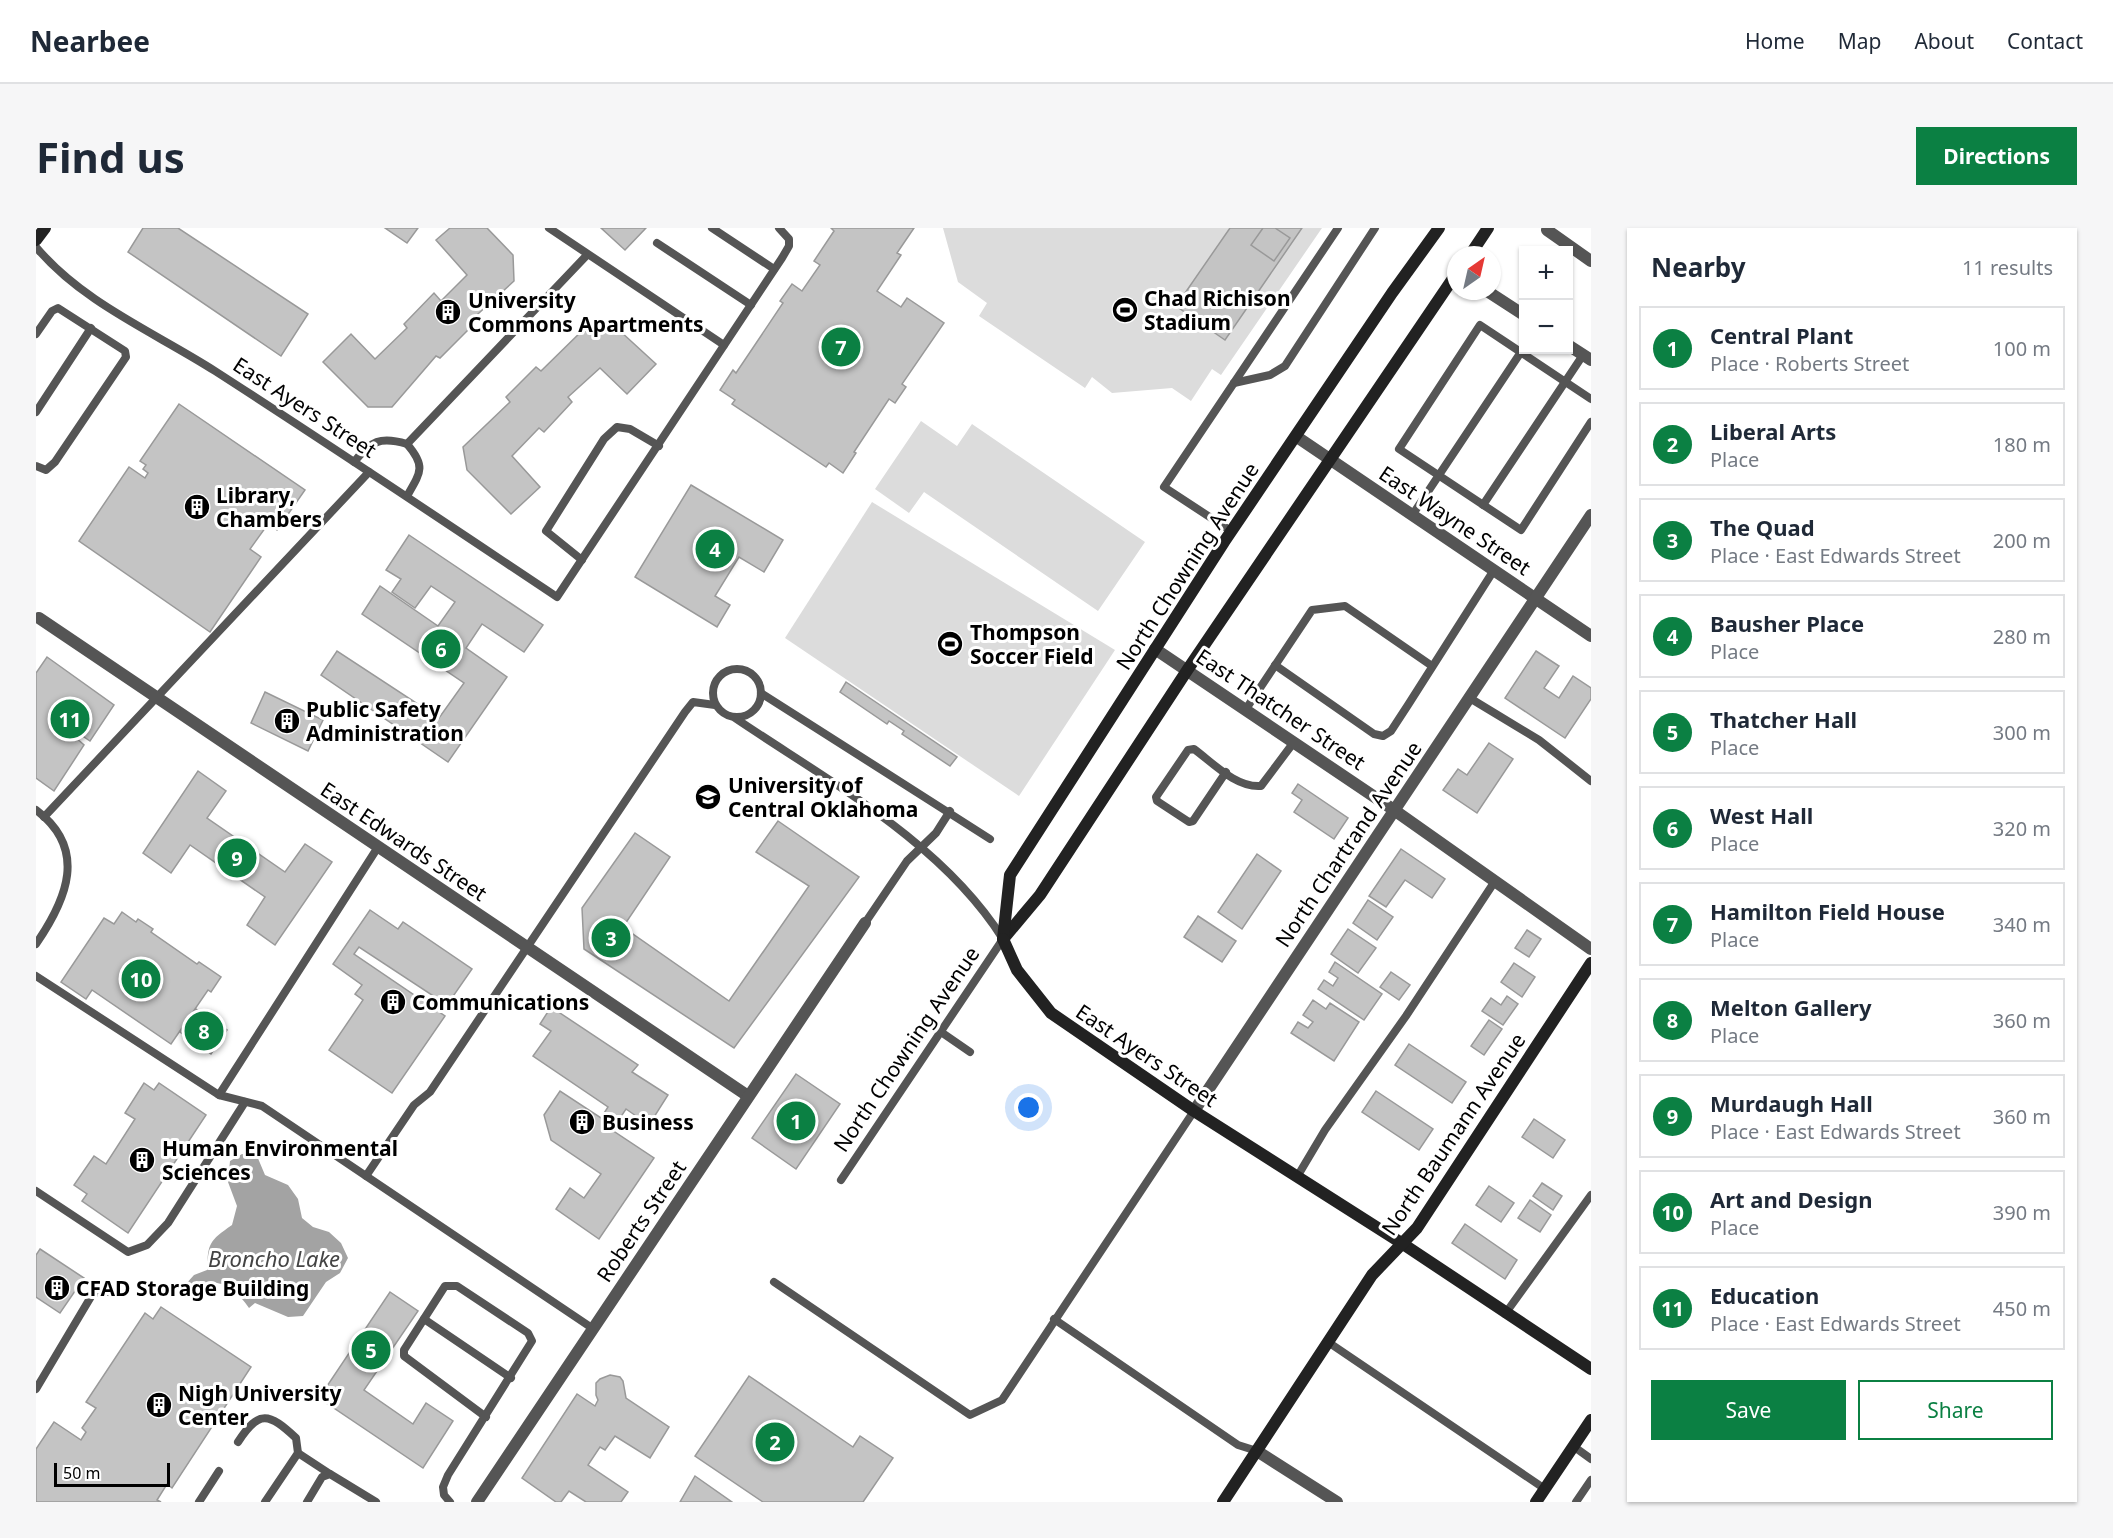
<!DOCTYPE html>
<meta charset="utf-8">
<style>
body{margin:0;font-family:"Noto Sans",sans-serif;background:#f6f6f7;color:#1f2937}
.controls{position:absolute;right:18px;top:18px;display:grid;overflow:hidden;border-radius:0px;box-shadow:0 2px 4px #0004}
.controls button{width:54px;height:54px;display:grid;place-items:center;padding:0;border:0;border-bottom:2px solid #e0e1e3;background:#fff;color:#1f2937;font:30px sans-serif}
.compass{position:absolute;left:1411px;top:18px;width:54px;height:54px;border-radius:50%;background:#fff;box-shadow:0 2px 4px #0004;rotate:34deg}
.scale{position:absolute;left:18px;bottom:15px;width:116px;box-sizing:border-box;padding-left:6px;border:3px solid #000;border-top:0;font-size:16px;line-height:21px;white-space:nowrap;color:#000;-webkit-text-stroke:4px #fff;paint-order:stroke}
.you{position:absolute;left:993px;top:880px;width:21px;height:21px;margin:-15px;border:4px solid #fff;border-radius:50%;background:#1a73e8;box-shadow:0 0 0 9px #1a73e833}
.badge{display:grid;place-items:center;width:39px;height:39px;border-radius:50%;background:#0b8043;color:#fff;font-size:20px;font-weight:700}
.pin{position:absolute;translate:-50% -50%;border:3px solid #fff;box-shadow:0 2px 6px #0006}
.list{margin:0;padding:0;list-style:none}
h2{display:flex;justify-content:space-between;align-items:center;height:78px;margin:0;padding:0 24px;font-size:26px}
h2 small{font-size:20px;font-weight:400;color:#747a83}
.list li{display:grid;grid-template-columns:39px 1fr auto;gap:18px;align-items:center;box-sizing:border-box;height:84px;margin:0 12px 12px;padding:0 12px;border:2px solid #e0e1e3;border-radius:0px}
.list b{display:block;font-size:22px;white-space:nowrap}
.list p{margin:0;font-size:20px;white-space:nowrap;color:#747a83}
.list em{font-size:20px;font-style:normal;color:#747a83}
.actions{display:flex;gap:12px;padding:18px 24px}
.actions a{flex:1;padding:14px 0;border:2px solid #0b8043;border-radius:0px;text-align:center;font-size:21px;color:#0b8043}
.actions .main{background:#0b8043;color:#fff}
.map{position:relative;flex:none;width:1555px;height:1274px;overflow:hidden;border-radius:0px}
header{display:flex;align-items:center;gap:36px;box-sizing:border-box;height:84px;padding:0 30px;background:#fff;border-bottom:2px solid #e0e1e3}
header strong{font-size:28px}
nav{display:flex;gap:33px;margin-inline-start:auto;font-size:21px}
.intro{display:flex;align-items:center;justify-content:space-between;box-sizing:border-box;height:144px;padding:0 36px}
h1{margin:0;font-size:42px}
.button{padding:15px 27px;border-radius:0px;background:#0b8043;color:#fff;font-size:21px;font-weight:700}
main{display:flex;gap:36px;padding:0 36px}
aside{flex:1;background:#fff;border-radius:0px;box-shadow:0 2px 4px #0004}
.map>svg:first-child{display:block}
</style>
<header>
<strong>Nearbee</strong>
<nav><a>Home</a><a>Map</a><a>About</a><a>Contact</a></nav>
</header>
<div class="intro"><h1>Find us</h1><a class="button">Directions</a></div>
<main>
<div class="map">
<svg width="1555" height="1274" viewBox="0 0 1555 1274">
<rect width="100%" height="100%" fill="#fff"/>
<g fill="#dcdcdc">
<path d="M907 0H1286L1185 147 1176 141 1155 173 1136 160 1076 165 1056 149 1049 160 943 88 951 75 922 54Z"/>
<path d="M885 193 921 218 936 196 1109 314 1062 383 888 264 873 285 839 261Z"/>
<path d="M836 274 1079 422 983 568 749 410Z"/>
</g>
<path fill="#a3a3a3" d="M206 926 221 928 229 947 252 957 262 971 266 990 277 999 293 1004 305 1015 312 1030 304 1045 290 1054 267 1088 252 1089 219 1075 213 1080C198 1057 177 1046 152 1061L149 1057 158 1047 171 1042C172 1015 173 1013 196 997L201 978 192 954 194 933Z"/>
<g fill="#c4c4c4" stroke="#999" stroke-width="1.5">
<path d="M107 0H142L272 86 245 128 92 24Z"/>
<path d="M349 0H382L371 15Z"/>
<path d="M414 0H451L477 27 478 53 432 95 435 99 404 130 400 128 356 179H332L287 134 315 106 339 131 371 100 368 96 398 65 405 73 431 47 400 12Z"/>
<path d="M565 0H610L589 22Z"/>
<path d="M878 0 861 25 865 27 841 63 865 79 871 70 908 95 866 156 870 159 859 175 853 171 818 224 820 225 807 245 793 235 790 239 696 176 699 172 684 162 697 142 700 145 747 75 744 73 756 56 766 63 784 37 778 33 798 3 795 0Z"/>
<path d="M1194 0H1266L1189 112 1140 78Z"/>
<path d="M1227 0H1239L1254 10 1238 33 1215 17Z"/>
<path d="M572 92 620 136 591 166 564 140 532 169 536 174 508 204 503 200 476 228 504 259 475 286 431 242 427 219 474 174 470 169 500 139 505 143 551 98Z"/>
<path d="M143 176 269 262 241 302 232 296 214 321 225 329 174 404 43 313 93 239 109 250 112 245 107 241 110 237 104 233Z"/>
<path d="M655 257 747 312 728 344 703 329 679 368 694 377 681 399 599 349Z"/>
<path d="M373 307 507 397 488 424 446 396 430 420 471 449 412 534 285 447 301 423 403 490 428 455 326 386 344 358 402 398 419 374 395 358 379 380 356 364 365 351 350 342Z"/>
<path d="M1500 423 1523 438 1508 460 1523 470 1537 448 1555 460V471L1529 510 1469 470Z"/>
<path d="M11 429 78 477 54 513 42 505 39 509 48 517 18 563 0 550V445Z"/>
<path d="M810 454 921 529 914 538 866 506 868 503 853 493 851 496 804 464Z"/>
<path d="M229 464 287 492 272 523 215 495Z"/>
<path d="M1453 515 1477 531 1441 585 1407 562 1422 541 1431 547Z"/>
<path d="M162 543 190 563 171 590 249 644 269 616 296 634 239 717 211 697 229 669 154 617 135 645 107 625Z"/>
<path d="M1262 556 1312 590 1298 611 1258 584 1266 572 1256 565Z"/>
<path d="M742 593 823 649 698 820 548 721 546 680 599 605 634 629 587 699 693 773 773 658 720 624Z"/>
<path d="M1365 621 1409 651 1396 670 1369 652 1350 679 1333 668Z"/>
<path d="M1221 626 1245 643 1206 701 1182 684Z"/>
<path d="M1332 672 1357 689 1341 712 1317 695Z"/>
<path d="M334 682 362 701 367 694 436 741 411 777 323 719 318 726 409 788 356 865 293 822 327 772 319 766 326 757 297 736Z"/>
<path d="M86 684 100 694 102 691 117 701 115 704 161 736 163 734 185 749 175 764 172 762 135 816 56 762 50 771 25 754 68 690 78 696Z"/>
<path d="M1162 688 1200 713 1186 734 1148 709Z"/>
<path d="M1312 701 1340 720 1322 745 1295 726Z"/>
<path d="M1491 702 1505 711 1493 729 1479 720Z"/>
<path d="M1299 734 1346 766 1328 792 1282 761 1288 752 1297 758 1302 750 1293 744Z"/>
<path d="M1478 735 1499 749 1486 769 1465 754Z"/>
<path d="M1355 744 1374 757 1363 772 1344 759Z"/>
<path d="M1471 768 1482 776 1467 797 1446 783 1455 770 1465 777Z"/>
<path d="M1277 772 1290 781 1294 775 1323 794 1298 833 1255 805 1262 794 1272 800 1277 794 1267 787Z"/>
<path d="M515 779 602 837 596 844 632 867 613 897 590 881 576 902 618 930 563 1011 520 981 534 960 548 970 565 946 515 912 508 887 524 863 565 890 572 879 497 828 515 803 504 796Z"/>
<path d="M160 781 191 802 175 826 144 804Z"/>
<path d="M1453 792 1466 801 1448 827 1435 818Z"/>
<path d="M1373 816 1430 854 1416 875 1359 837Z"/>
<path d="M760 846 804 876 760 941 716 910Z"/>
<path d="M108 855 118 862 123 855 170 887 92 1005 46 973 51 966 38 957 58 928 70 936 99 891 89 885Z"/>
<path d="M1340 863 1397 901 1383 922 1326 884Z"/>
<path d="M1498 891 1529 912 1517 930 1486 909Z"/>
<path d="M1506 955 1526 968 1517 982 1497 968Z"/>
<path d="M1453 958 1478 975 1465 994 1440 977Z"/>
<path d="M1494 972 1515 987 1504 1004 1482 990Z"/>
<path d="M1429 996 1481 1032 1469 1051 1416 1015Z"/>
<path d="M4 1021 48 1050 24 1085 0 1069V1027Z"/>
<path d="M354 1064 382 1083 328 1162 377 1196 390 1175 417 1193 387 1240 283 1170Z"/>
<path d="M125 1079 215 1139 136 1260 131 1256 121 1272 125 1274H0V1221L18 1194 45 1212 50 1204 46 1200 60 1180 50 1174 109 1085 117 1091Z"/>
<path d="M574 1147 584 1149 587 1153 590 1170 633 1199 614 1230 579 1208 569 1222 564 1219 552 1237 592 1264 585 1274H550L533 1263 525 1274H520L486 1250 541 1166 559 1178 562 1172 560 1167V1155L564 1151Z"/>
<path d="M713 1148 817 1219 824 1208 857 1230 827 1274H727L659 1228Z"/>
<path d="M659 1248 696 1274H644Z"/>
</g>
<g fill="none" stroke-linecap="round" stroke-linejoin="round">
<g stroke="#555" stroke-width="8">
<path d="M513 0 688 117"/>
<path d="M676 0 738 41"/>
<path d="M621 15 715 77"/>
<path d="M0 19C47 75 118 104 179 143 294 217 407 293 521 369L746 30 753 18V11L743 0"/>
<path d="M0 106 16 83 22 80 89 123 90 129 19 234 10 242 0 238"/>
<path d="M1198 155 1234 147 1249 138 1339 0"/>
<path d="M1555 171 1444 97 1363 221 1485 302 1555 194"/>
<path d="M0 184 55 100"/>
<path d="M371 216 551 27"/>
<path d="M318 234C335 213 344 208 371 216 390 238 385 244 371 268"/>
<path d="M1447 277 1547 127"/>
<path d="M1377 286 1485 124"/>
<path d="M1195 303 1128 259 1302 0"/>
<path d="M546 332 510 303 568 211 581 199 594 201 623 218"/>
<path d="M1239 437 1338 506 1347 508 1355 503 1372 477 1458 342"/>
<circle cx="701" cy="465" r="24"/>
<path d="M725 465 954 611"/>
<path d="M1432 469 1503 512 1555 553"/>
<path d="M1210 481 1276 382 1309 378 1396 438"/>
<path d="M699 490C792 553 906 614 967 711L805 952"/>
<path d="M1190 544 1157 593 1153 594 1121 573 1120 569 1152 522 1158 521C1177 535 1200 560 1225 558L1258 514"/>
<path d="M0 582C52 621 31 671 0 716"/>
<path d="M8 589 333 244"/>
<path d="M829 695 871 633 900 605 914 583"/>
<path d="M0 748 183 867 226 878 556 1100"/>
<path d="M905 804 934 824"/>
<path d="M183 867 342 619"/>
<path d="M330 948 378 877 394 864 649 484 657 474 679 477"/>
<path d="M1261 949 1289 902 1370 788 1459 653"/>
<path d="M0 963 92 1024 111 1017 132 995 209 874"/>
<path d="M738 1054 934 1187 966 1172 1158 883"/>
<path d="M1469 1086 1555 967"/>
<path d="M388 1091 475 1150"/>
<path d="M1018 1091 1202 1217 1221 1223"/>
<path d="M1292 1114 1509 1261"/>
<path d="M0 1161 56 1067 65 1062 80 1066"/>
<path d="M202 1214C223 1181 233 1185 260 1210L262 1225 229 1274"/>
<path d="M1537 1218 1555 1231"/>
<path d="M262 1225 294 1246"/>
<path d="M163 1274 183 1243"/>
<path d="M271 1274 286 1249 294 1246 340 1274"/>
<path d="M414 1274 408 1267 407 1259 412 1247 496 1113 492 1105 421 1058H409L368 1122V1128L450 1189"/>
<path d="M1540 1274 1555 1252"/>
</g>
<g stroke="#555" stroke-width="12">
<path d="M1511 2 1555 33"/>
<path d="M1451 63 1488 87"/>
<path d="M1532 117 1555 132"/>
<path d="M1261 209 1555 408"/>
<path d="M3 390 712 868"/>
<path d="M1119 421 1358 582 1555 721"/>
<path d="M1158 883 1555 287"/>
<path d="M1221 1223 1301 1274"/>
<path d="M441 1274 829 695"/>
</g>
<g stroke="#222" stroke-width="12">
<path d="M0 12 9 0"/>
<path d="M1434 27 1452 0"/>
<path d="M968 710 1004 667 1152 441 1420 46"/>
<path d="M967 711 974 647 1188 314 1356 65 1403 0"/>
<path d="M967 711 981 742 1015 785 1158 883 1367 1016 1555 1141"/>
<path d="M1187 1274 1336 1047 1381 1000 1555 735"/>
<path d="M1500 1274 1555 1192"/>
</g>
</g>
<defs>
<g id="stadium-disc" transform="scale(1.35)"><circle r="9.5" fill="#000" stroke="#fff"/><path d="M0-5a6.5 5 0 1 0 0 10a6.5 5 0 1 0 0-10ZM-3.5-1.8h7v3.6h-7Z" fill="#fff"/></g>
<g id="building-disc" transform="scale(1.35)"><circle r="9.5" fill="#000" stroke="#fff"/><path d="M-4-6H4V6H1V3H-1V6H-4ZM-2.5-4.3h1.7v1.8h-1.7ZM.8-4.3h1.7v1.8H.8ZM-2.5-1h1.7V.8h-1.7ZM.8-1h1.7V.8H.8Z" fill="#fff"/></g>
<g id="university-disc" transform="scale(1.35)"><circle r="9.5" fill="#000" stroke="#fff"/><path d="M0-5L7-2L0 1L-7-2ZM-4 1L0 2.5L4 1V4Q0 6-4 4Z" fill="#fff"/></g>
</defs>
<g fill-rule="evenodd">
<use href="#stadium-disc" x="1089" y="82"/>
<use href="#building-disc" x="412" y="84"/>
<use href="#building-disc" x="161" y="279"/>
<use href="#stadium-disc" x="914" y="416"/>
<use href="#building-disc" x="251" y="493"/>
<use href="#university-disc" x="672" y="569"/>
<use href="#building-disc" x="357" y="774"/>
<use href="#building-disc" x="546" y="894"/>
<use href="#building-disc" x="106" y="932"/>
<use href="#building-disc" x="21" y="1060"/>
<use href="#building-disc" x="123" y="1177"/>
</g>
<g text-anchor="middle" dominant-baseline="central" stroke-width="6" stroke-linejoin="round" paint-order="stroke">
<g font-size="21" font-weight="bold" fill="#000" stroke="#fff" text-anchor="start">
<text x="1108" y="70">Chad Richison<tspan x="1108" dy="24">Stadium</tspan></text>
<text x="432" y="72">University<tspan x="432" dy="24">Commons Apartments</tspan></text>
<text x="180" y="267">Library,<tspan x="180" dy="24">Chambers</tspan></text>
<text x="934" y="404">Thompson<tspan x="934" dy="24">Soccer Field</tspan></text>
<text x="270" y="481">Public Safety<tspan x="270" dy="24">Administration</tspan></text>
<text x="692" y="557">University of<tspan x="692" dy="24">Central Oklahoma</tspan></text>
<text x="376" y="774">Communications</text>
<text x="566" y="894">Business</text>
<text x="126" y="920">Human Environmental<tspan x="126" dy="24">Sciences</tspan></text>
<text x="40" y="1060">CFAD Storage Building</text>
<text x="142" y="1165">Nigh University<tspan x="142" dy="24">Center</tspan></text>
</g>
<g font-size="21" fill="#000" stroke="#fff">
<text transform="translate(269 179) rotate(33)">East Ayers Street</text>
<text transform="translate(1419 292) rotate(34)">East Wayne Street</text>
<text transform="translate(1151 338) rotate(-57)">North Chowning Avenue</text>
<text transform="translate(1245 481) rotate(34)">East Thatcher Street</text>
<text transform="translate(368 613) rotate(34)">East Edwards Street</text>
<text transform="translate(1312 616) rotate(-56)">North Chartrand Avenue</text>
<text transform="translate(870 821) rotate(-56)">North Chowning Avenue</text>
<text transform="translate(1111 827) rotate(34)">East Ayers Street</text>
<text transform="translate(1417 906) rotate(-56)">North Baumann Avenue</text>
<text transform="translate(605 993) rotate(-56)">Roberts Street</text>
</g>
<g font-size="22" font-style="italic" fill="#444" stroke="#fff">
<text x="238" y="1030">Broncho Lake</text>
</g>
</g>
</svg>
<div class="controls">
<button>+</button>
<button>−</button>
</div>
<svg class="compass" viewBox="-18 -18 36 36"><path d="M0-13l5 13h-10z" fill="#e53935"/><path d="M0 13l5-13h-10z" fill="#747a83"/></svg>
<div class="scale">50 m</div>
<div class="you"></div>
<div class="pin badge" style="left:760px;top:893px">1</div>
<div class="pin badge" style="left:739px;top:1214px">2</div>
<div class="pin badge" style="left:575px;top:710px">3</div>
<div class="pin badge" style="left:679px;top:321px">4</div>
<div class="pin badge" style="left:335px;top:1122px">5</div>
<div class="pin badge" style="left:405px;top:421px">6</div>
<div class="pin badge" style="left:805px;top:119px">7</div>
<div class="pin badge" style="left:168px;top:803px">8</div>
<div class="pin badge" style="left:201px;top:630px">9</div>
<div class="pin badge" style="left:105px;top:751px">10</div>
<div class="pin badge" style="left:34px;top:491px">11</div>
</div>
<aside>
<h2>Nearby<small>11 results</small></h2>
<ul class="list">
<li><span class="badge">1</span><div><b>Central Plant</b><p>Place · Roberts Street</p></div><em>100 m</em></li>
<li><span class="badge">2</span><div><b>Liberal Arts</b><p>Place</p></div><em>180 m</em></li>
<li><span class="badge">3</span><div><b>The Quad</b><p>Place · East Edwards Street</p></div><em>200 m</em></li>
<li><span class="badge">4</span><div><b>Bausher Place</b><p>Place</p></div><em>280 m</em></li>
<li><span class="badge">5</span><div><b>Thatcher Hall</b><p>Place</p></div><em>300 m</em></li>
<li><span class="badge">6</span><div><b>West Hall</b><p>Place</p></div><em>320 m</em></li>
<li><span class="badge">7</span><div><b>Hamilton Field House</b><p>Place</p></div><em>340 m</em></li>
<li><span class="badge">8</span><div><b>Melton Gallery</b><p>Place</p></div><em>360 m</em></li>
<li><span class="badge">9</span><div><b>Murdaugh Hall</b><p>Place · East Edwards Street</p></div><em>360 m</em></li>
<li><span class="badge">10</span><div><b>Art and Design</b><p>Place</p></div><em>390 m</em></li>
<li><span class="badge">11</span><div><b>Education</b><p>Place · East Edwards Street</p></div><em>450 m</em></li>
</ul>
<div class="actions"><a class="main">Save</a><a>Share</a></div>
</aside>
</main>
